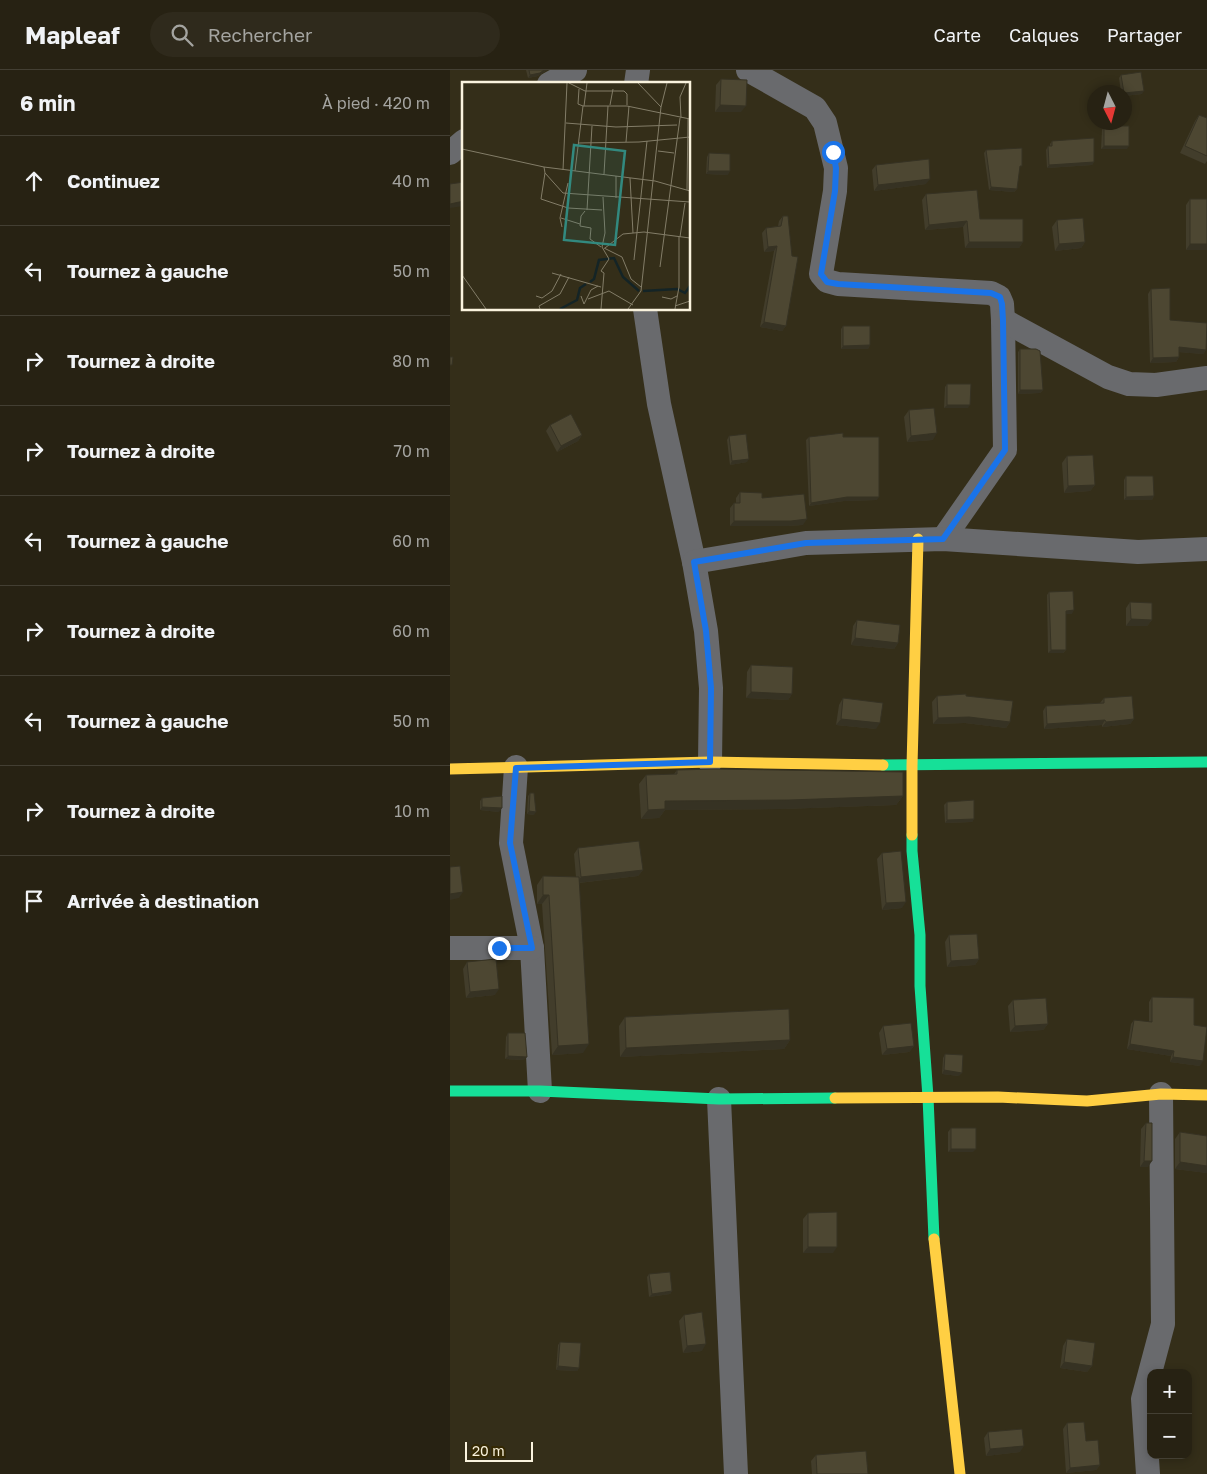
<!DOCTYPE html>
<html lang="fr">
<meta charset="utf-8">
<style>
body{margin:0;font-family:"Golos Text",sans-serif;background:#2f2a1c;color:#f1f3f6}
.controls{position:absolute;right:15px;bottom:15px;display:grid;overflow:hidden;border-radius:10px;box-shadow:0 2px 8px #0003}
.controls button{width:45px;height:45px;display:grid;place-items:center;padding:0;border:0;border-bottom:1px solid #433f33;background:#272213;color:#f1f3f6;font:25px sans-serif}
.compass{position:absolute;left:637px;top:15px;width:45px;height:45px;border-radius:50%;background:#272213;box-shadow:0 2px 8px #0003;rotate:174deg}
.scale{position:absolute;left:15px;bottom:12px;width:68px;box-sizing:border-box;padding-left:5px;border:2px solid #faf3de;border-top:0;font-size:14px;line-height:18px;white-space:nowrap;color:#faf3de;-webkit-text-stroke:4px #352903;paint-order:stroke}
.stop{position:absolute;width:15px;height:15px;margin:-11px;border:4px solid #1a73e8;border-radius:50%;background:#fff}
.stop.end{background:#1a73e8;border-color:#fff;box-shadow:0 1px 5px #0008}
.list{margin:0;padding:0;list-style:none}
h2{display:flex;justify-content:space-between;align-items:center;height:65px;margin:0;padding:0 20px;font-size:21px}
h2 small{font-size:16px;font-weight:400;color:#a4a4a0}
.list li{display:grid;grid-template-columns:32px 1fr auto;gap:15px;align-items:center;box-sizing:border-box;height:90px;padding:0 20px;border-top:1px solid #433f33}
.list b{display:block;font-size:19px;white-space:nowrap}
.list em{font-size:16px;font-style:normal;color:#a4a4a0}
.icon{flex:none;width:28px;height:28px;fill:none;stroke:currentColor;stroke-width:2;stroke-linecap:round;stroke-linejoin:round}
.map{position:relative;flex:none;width:757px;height:1404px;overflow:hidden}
header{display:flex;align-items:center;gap:30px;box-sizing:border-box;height:70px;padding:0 25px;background:#272213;border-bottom:1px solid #433f33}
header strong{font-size:24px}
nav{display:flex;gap:28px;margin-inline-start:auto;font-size:18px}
.search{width:350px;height:45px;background:#2f2a1c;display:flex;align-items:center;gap:12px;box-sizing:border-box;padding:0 18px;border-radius:28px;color:#a4a4a0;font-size:19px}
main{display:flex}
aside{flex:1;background:#272213}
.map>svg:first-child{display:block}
</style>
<header>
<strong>Mapleaf</strong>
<div class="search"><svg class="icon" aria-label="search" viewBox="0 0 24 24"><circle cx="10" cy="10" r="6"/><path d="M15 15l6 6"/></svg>Rechercher</div>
<nav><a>Carte</a><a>Calques</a><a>Partager</a></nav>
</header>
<main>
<aside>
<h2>6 min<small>À pied · 420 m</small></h2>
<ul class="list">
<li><svg class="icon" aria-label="ahead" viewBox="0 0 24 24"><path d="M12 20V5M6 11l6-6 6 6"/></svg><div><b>Continuez</b></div><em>40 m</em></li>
<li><svg class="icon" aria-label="left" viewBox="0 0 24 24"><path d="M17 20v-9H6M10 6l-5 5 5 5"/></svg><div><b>Tournez à gauche</b></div><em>50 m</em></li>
<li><svg class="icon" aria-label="right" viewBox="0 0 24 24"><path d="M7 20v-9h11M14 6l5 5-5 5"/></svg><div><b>Tournez à droite</b></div><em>80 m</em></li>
<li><svg class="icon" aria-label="right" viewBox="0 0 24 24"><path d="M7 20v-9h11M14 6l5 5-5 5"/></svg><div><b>Tournez à droite</b></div><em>70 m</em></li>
<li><svg class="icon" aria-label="left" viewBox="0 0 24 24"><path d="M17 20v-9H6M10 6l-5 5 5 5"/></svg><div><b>Tournez à gauche</b></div><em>60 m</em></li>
<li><svg class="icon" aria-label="right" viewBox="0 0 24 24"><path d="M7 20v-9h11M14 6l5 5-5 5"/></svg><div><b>Tournez à droite</b></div><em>60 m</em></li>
<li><svg class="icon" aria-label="left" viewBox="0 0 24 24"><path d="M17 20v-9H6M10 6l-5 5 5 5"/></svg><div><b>Tournez à gauche</b></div><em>50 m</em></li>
<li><svg class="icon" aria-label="right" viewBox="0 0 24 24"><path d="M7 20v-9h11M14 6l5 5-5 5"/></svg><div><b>Tournez à droite</b></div><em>10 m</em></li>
<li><svg class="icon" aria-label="arrive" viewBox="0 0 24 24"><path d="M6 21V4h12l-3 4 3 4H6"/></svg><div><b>Arrivée à destination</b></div></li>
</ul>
</aside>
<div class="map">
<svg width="757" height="1404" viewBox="0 0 757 1404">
<rect width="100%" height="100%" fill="#342e19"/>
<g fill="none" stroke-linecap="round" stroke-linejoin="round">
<g stroke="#696a6d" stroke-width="24">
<path d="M298 0 365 38 375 53 386 98 385 121 371 204 377 211 388 214 541 223 549 227 552 234 553 250 555 380 493 469"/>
<path d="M99 14 125 0"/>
<path d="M186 14 188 0"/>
<path d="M0 83 14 71"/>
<path d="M195 239 209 334 244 492 256 561 261 618 260 692"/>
<path d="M553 250 658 307 679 314 706 315 757 308"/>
<path d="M244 492 356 473 493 469 688 482 757 479"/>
<path d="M66 697 61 773 82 878 90 1021"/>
<path d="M0 878H82"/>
<path d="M269 1029 286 1404"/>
<path d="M698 1404 693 1329 713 1254 711 1024"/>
</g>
<g stroke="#16e098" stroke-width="11">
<path d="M433 695 757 692"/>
<path d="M462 765V781L470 865V916L478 1027 484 1169"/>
<path d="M0 1021H90L269 1029 385 1028"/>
</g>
<g stroke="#ffcf43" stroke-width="11">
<path d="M0 699 260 692 433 695"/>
<path d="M462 765V696L468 469"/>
<path d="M385 1028 548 1027 637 1031 711 1024 757 1025"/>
<path d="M484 1169 510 1404"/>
</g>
</g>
<g fill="#423d2b">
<path d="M76 0H97L88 6 78 8Z"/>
<path d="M671 5 692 24 674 26V22H671L669 8Z"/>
<path d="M271 9 291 42H265L266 15Z"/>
<path d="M749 45 757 48V91L755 94 730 83 745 51Z"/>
<path d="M654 56 677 79H651L652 60Z"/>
<path d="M602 71 644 92 642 95 597 98 596 80 598 76H600V74Z"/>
<path d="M536 80 567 119 564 122 539 120 534 83Z"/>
<path d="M259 83 278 105 256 104 257 87Z"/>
<path d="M426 95 476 114 424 121 422 100Z"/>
<path d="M476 124 530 149 573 172 569 178H515L513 157 475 160 472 130Z"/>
<path d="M740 129 757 180H736V135Z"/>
<path d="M333 146 336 256 332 261 310 257 324 181 314 182 312 163 316 158 328 156 329 151Z"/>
<path d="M607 150 635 172 631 178 605 181 602 157Z"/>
<path d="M701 219 720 250 756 280 753 284 729 282V287L726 292 700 293 698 224Z"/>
<path d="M393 256 420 275 418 279H391V259Z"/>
<path d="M570 279 593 320 590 323 568 324V282Z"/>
<path d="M497 314 518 338H494L495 317Z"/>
<path d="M459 340 483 370 457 372 454 347Z"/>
<path d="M100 355 132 365 128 371 107 382 96 361Z"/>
<path d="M279 366 297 392 280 395 277 370Z"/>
<path d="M359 367H393L427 430 394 431 359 436 356 370Z"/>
<path d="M617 386 645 415 640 421 614 423 612 393Z"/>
<path d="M676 406 704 426 702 430H674V410Z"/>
<path d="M290 422 312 428 353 455 337 456H280V438L284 433H286V428Z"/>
<path d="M599 522 622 544H616V580L613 583H598L597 525Z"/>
<path d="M680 532 702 550 697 556H676V538Z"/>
<path d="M407 550 448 573 444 579 401 575 403 556Z"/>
<path d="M301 595 342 624 338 630 296 628 297 602Z"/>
<path d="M487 626H516L560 652 556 658 515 653 483 654 482 632Z"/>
<path d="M393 628 426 659 386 655 389 635Z"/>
<path d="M654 628 684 649 680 654 652 657V655L594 659 593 641 596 636 650 633Z"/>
<path d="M227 700 453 726 446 735 333 739 215 740 209 748 191 749 189 714 196 705 224 704Z"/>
<path d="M80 723 84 745 77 744 78 726Z"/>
<path d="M32 728 49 742 30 740V731Z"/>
<path d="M497 732 524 749 522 752 495 753 494 735Z"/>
<path d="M128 778 193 800 188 806 129 813 133 983 102 985 92 834H87V815L93 806 126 807 124 784Z"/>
<path d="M432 783 452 838 432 840 427 789Z"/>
<path d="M499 865 529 889 525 895 497 897 495 872Z"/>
<path d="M17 892 45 925 16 928 13 899Z"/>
<path d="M702 927 744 955 750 996 720 992 721 986 677 979 681 954 684 950 699 952V932Z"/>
<path d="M563 930 598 954 593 960 560 962 558 936Z"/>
<path d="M175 947 340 970 334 979 170 987 169 956Z"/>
<path d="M433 956 464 976 459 982 432 985 429 963Z"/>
<path d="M58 963 74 990 55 989 56 967Z"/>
<path d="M495 984 509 1006 492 1004 493 988Z"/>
<path d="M696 1053 698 1097H690L691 1059Z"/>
<path d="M501 1058 523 1082H498V1062Z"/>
<path d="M730 1062 757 1066V1103L725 1099V1069Z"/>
<path d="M358 1143 383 1183H353V1149Z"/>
<path d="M199 1204 222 1221 220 1224 199 1227 197 1207Z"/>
<path d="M234 1245 252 1281 233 1283 229 1251Z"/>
<path d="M617 1269 642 1296 637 1302 610 1298 613 1276Z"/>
<path d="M110 1272 129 1298 127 1301 106 1300 108 1275Z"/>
<path d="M617 1353 636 1371 650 1395 646 1400 616 1403 613 1359Z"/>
<path d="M538 1362 570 1382 536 1386 534 1368Z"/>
<path d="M366 1385 418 1404H362L361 1391Z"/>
</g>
<g fill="#363223">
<path d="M94 0H97L88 6 78 8 80 5Z"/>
<path d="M694 21 692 24 674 26V23Z"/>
<path d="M270 35 296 36 291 42H265Z"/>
<path d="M654 76H679L677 79H651Z"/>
<path d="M644 92 642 95 597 98 599 95Z"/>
<path d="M258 101H280L278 105 256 104Z"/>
<path d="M480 109 476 114 424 121 428 115Z"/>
<path d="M541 117 567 119 564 122 539 120Z"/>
<path d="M14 131V136L0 138V134Z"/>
<path d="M517 151 513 157 475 160 479 155Z"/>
<path d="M519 172H573L569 178H515Z"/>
<path d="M635 172 631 178 605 181 609 174Z"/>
<path d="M740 174H757V180H736Z"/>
<path d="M327 176 324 181 314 182 318 177Z"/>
<path d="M314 252 336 256 332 261 310 257Z"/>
<path d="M420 275 418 279H391L393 276Z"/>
<path d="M729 277 756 280 753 284 726 282Z"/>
<path d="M729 287 726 292 700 293 703 288Z"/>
<path d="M570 320H593L590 323 568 324Z"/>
<path d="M497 335H520L518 338H494Z"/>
<path d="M487 363 483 370 457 372 461 366Z"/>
<path d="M132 365 128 371 107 382 111 376Z"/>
<path d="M299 389 297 392 280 395 282 391Z"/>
<path d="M645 415 640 421 614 423 618 416Z"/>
<path d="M704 426 702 430H674L676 427Z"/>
<path d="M397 427H429L427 430 394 431 359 436 361 433Z"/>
<path d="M357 449 353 455 337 456H280L284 451Z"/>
<path d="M624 540 622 544H614L616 541Z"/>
<path d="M681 549 702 550 697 556H676Z"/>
<path d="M405 568 448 573 444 579 401 575Z"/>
<path d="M601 580H616L613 583H598Z"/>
<path d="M301 622 342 624 338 630 296 628Z"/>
<path d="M519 647 560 652 556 658 515 653 483 654 488 648Z"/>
<path d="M391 649 430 653 426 659 386 655Z"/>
<path d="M684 649 680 654 652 657 656 652Z"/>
<path d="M655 650 652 655 594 659 597 654Z"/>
<path d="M453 726 446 735 333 739 215 740 209 748 191 749 198 740 215 731Z"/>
<path d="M32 737 52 738 49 742 30 740Z"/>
<path d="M79 741 86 742 84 745 77 744Z"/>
<path d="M524 749 522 752 495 753 497 750Z"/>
<path d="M193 800 188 806 127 813 131 807Z"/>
<path d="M13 822 9 828 0 830V824Z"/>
<path d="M93 825H99L92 834H87Z"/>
<path d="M456 832 452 838 432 840 436 833Z"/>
<path d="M529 889 525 895 497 897 501 891Z"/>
<path d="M49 919 45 925 16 928 20 922Z"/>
<path d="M598 954 593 960 560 962 565 956Z"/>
<path d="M340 970 334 979 170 987 176 978Z"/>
<path d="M139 974 133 983 102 985 108 976Z"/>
<path d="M680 974 724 981 721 986 677 979Z"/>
<path d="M464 976 459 982 432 985 437 979Z"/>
<path d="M58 986 77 987 74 990 55 989Z"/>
<path d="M723 987 753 991 750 996 720 992Z"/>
<path d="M494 1000 512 1003 509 1006 492 1004Z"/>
<path d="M501 1079H526L523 1082H498Z"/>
<path d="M694 1091H702L698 1097H690Z"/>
<path d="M730 1092 757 1096V1103L725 1099Z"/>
<path d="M358 1177H387L383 1183H353Z"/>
<path d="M222 1221 220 1224 199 1227 202 1224Z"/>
<path d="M256 1274 252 1281 233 1283 237 1276Z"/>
<path d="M614 1292 642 1296 637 1302 610 1298Z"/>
<path d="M108 1296 129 1298 127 1301 106 1300Z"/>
<path d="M574 1376 570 1382 536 1386 540 1379Z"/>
<path d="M650 1395 646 1400 616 1403 620 1398Z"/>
</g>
<g fill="#4d4732" stroke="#363223">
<path d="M79 0H94L90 3 80 5Z"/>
<path d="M691 2 694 21 674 23 671 5Z"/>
<path d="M271 9 297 10 296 36 270 35Z"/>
<path d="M749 45 757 48V86L735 76Z"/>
<rect x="654" y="56" width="25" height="20"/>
<path d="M644 68V92L599 95 598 76H602V71Z"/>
<path d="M572 78V96H570L567 119 541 117 536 80Z"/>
<path d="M259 83 280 84V101H258Z"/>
<path d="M479 89 480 109 428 115 426 95Z"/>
<path d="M14 112V131L0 134V114Z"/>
<path d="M527 120 530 149H573V172H519L517 151 479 155 476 124Z"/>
<rect x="740" y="129" width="17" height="45"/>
<path d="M333 146H338L342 186 348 187 336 256 314 252 327 176 318 177 316 158 331 156Z"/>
<path d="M633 148 635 172 609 174 607 150Z"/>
<path d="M720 218V250L757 253 756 280 729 277V287L703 288 701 219Z"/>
<path d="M393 256H420V275L393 276Z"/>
<path d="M570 279H586L590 281 593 320H570Z"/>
<path d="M0 287H3L2 295H0Z"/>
<path d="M497 314H521L520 335H497Z"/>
<path d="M484 338 487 363 461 366 459 340Z"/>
<path d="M121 344 132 365 111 376 100 355Z"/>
<path d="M393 363V367H429V427H397L361 433 359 367Z"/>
<path d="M296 364 299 389 282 391 279 366Z"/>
<path d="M643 385 645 415 618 416 617 386Z"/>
<path d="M676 406H703L704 426 676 427Z"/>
<path d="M290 422 312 423V428L354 424 357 449 341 451H284V433H290Z"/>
<path d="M623 521 624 540 616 541V580H601L599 522Z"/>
<path d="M680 532 702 533V550L681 549Z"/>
<path d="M407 550 450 555 448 573 405 568Z"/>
<path d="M301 595 343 597 342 624 301 622Z"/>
<path d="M516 624V626L563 631 560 652 519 647 488 648 487 626Z"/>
<path d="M682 626 684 649 656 652 655 650 597 654 596 636 654 633V628Z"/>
<path d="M393 628 433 633 430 653 391 649Z"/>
<path d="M266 699 453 702V726L339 730 215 731V739L198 740 196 705 227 704V700Z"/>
<path d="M80 723H84L86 742 79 741Z"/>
<path d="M52 726V738L32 737V728Z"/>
<path d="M524 730V749L497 750V732Z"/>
<path d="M189 771 193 800 131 807 128 778Z"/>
<path d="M451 781 456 832 436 833 432 783Z"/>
<path d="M10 796 13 822 0 824V797Z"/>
<path d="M93 806 129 807 139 974 108 976 99 825H93Z"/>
<path d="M527 864 529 889 501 891 499 865Z"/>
<path d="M46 889 49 919 20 922 17 892Z"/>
<path d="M702 927 744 928V955L757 957 753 991 723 987 724 981 680 974 684 950 702 952Z"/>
<path d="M596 928 598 954 565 956 563 930Z"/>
<path d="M339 939 340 970 176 978 175 947Z"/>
<path d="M461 953 464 976 437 979 433 956Z"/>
<path d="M58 963H75L77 987 58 986Z"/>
<path d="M495 984 513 985 512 1003 494 1000Z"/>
<path d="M696 1053H702V1091H694Z"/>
<rect x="501" y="1058" width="25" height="21"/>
<path d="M730 1062 757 1066V1096L730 1092Z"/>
<path d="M387 1142V1177H358V1143Z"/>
<path d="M220 1202 222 1221 202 1224 199 1204Z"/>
<path d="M252 1242 256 1274 237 1276 234 1245Z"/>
<path d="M617 1269 645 1273 642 1296 614 1292Z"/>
<path d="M110 1272 131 1273 129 1298 108 1296Z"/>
<path d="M634 1352 636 1371 648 1370 650 1395 620 1398 617 1353Z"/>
<path d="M572 1359 574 1376 540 1379 538 1362Z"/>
<path d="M416 1381 418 1404H367L366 1385Z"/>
</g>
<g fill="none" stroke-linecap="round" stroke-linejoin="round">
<path stroke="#1a73e8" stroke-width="6" d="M49 878H82L60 773 66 698 260 692 261 618 256 561 244 492 356 473 493 469 555 380 553 250 552 234 550 227 541 223 388 214 377 212 371 204 385 121 386 98 383 82"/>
</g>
<g transform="translate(12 12)">
<rect width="228" height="228" fill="#342e19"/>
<path fill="none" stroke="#142426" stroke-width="2.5" d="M128 200 132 197 137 178 152 176 161 195 177 209M181 209 215 207 223 211 228 204M98 227 115 218 118 206 124 202"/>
<path fill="none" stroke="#837d68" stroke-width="1" d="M107 1 123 9H162L165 12V23M117 7 116 22 121 24H165L228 37M148 23 151 7M122 24 125 1M199 25 205 1M219 36 218 15 224 1M104 41 154 45 215 43M164 60 167 24M116 61 177 60 228 55M0 67 82 85 193 99 228 109M196 69 212 71M82 85 83 91 101 111 228 120M101 88 105 1M113 89 121 24M83 91 79 117 106 126 140 128M142 92 146 24M168 96 171 151M225 108 226 37M154 116V94M125 128 130 44M123 129 119 134 118 144 129 146 128 157 139 165M99 136 118 142M100 145 98 136 106 101M218 155 223 121M142 166 160 175 169 197 179 205M143 166 161 152 182 150 228 156M172 178 185 59M198 185 218 36M90 191 139 205M0 193 24 227M74 214 80 216 90 209 99 192M119 214 122 222 129 208 136 204M200 215 209 217 215 214M126 217 147 209 171 223M213 224 228 219M78 227 77 224 98 212 107 195M139 227 142 191 139 189 147 177 140 165 143 151 141 115M166 227 179 209 199 25 176 1M213 227 217 205V155"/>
<path fill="#32897f" fill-opacity="0.15" stroke="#32897f" stroke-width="2.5" d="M112 63 163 69 153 163 102 158Z"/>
<rect width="228" height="228" fill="none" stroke="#faf3de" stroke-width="2.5"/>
</g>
</svg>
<div class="controls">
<button>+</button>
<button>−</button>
</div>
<svg class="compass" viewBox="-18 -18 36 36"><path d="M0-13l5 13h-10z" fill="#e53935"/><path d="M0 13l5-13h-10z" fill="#a4a4a0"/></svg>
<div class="scale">20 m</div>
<div class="stop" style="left:383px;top:82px"></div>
<div class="stop end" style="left:49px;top:878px"></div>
</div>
</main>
